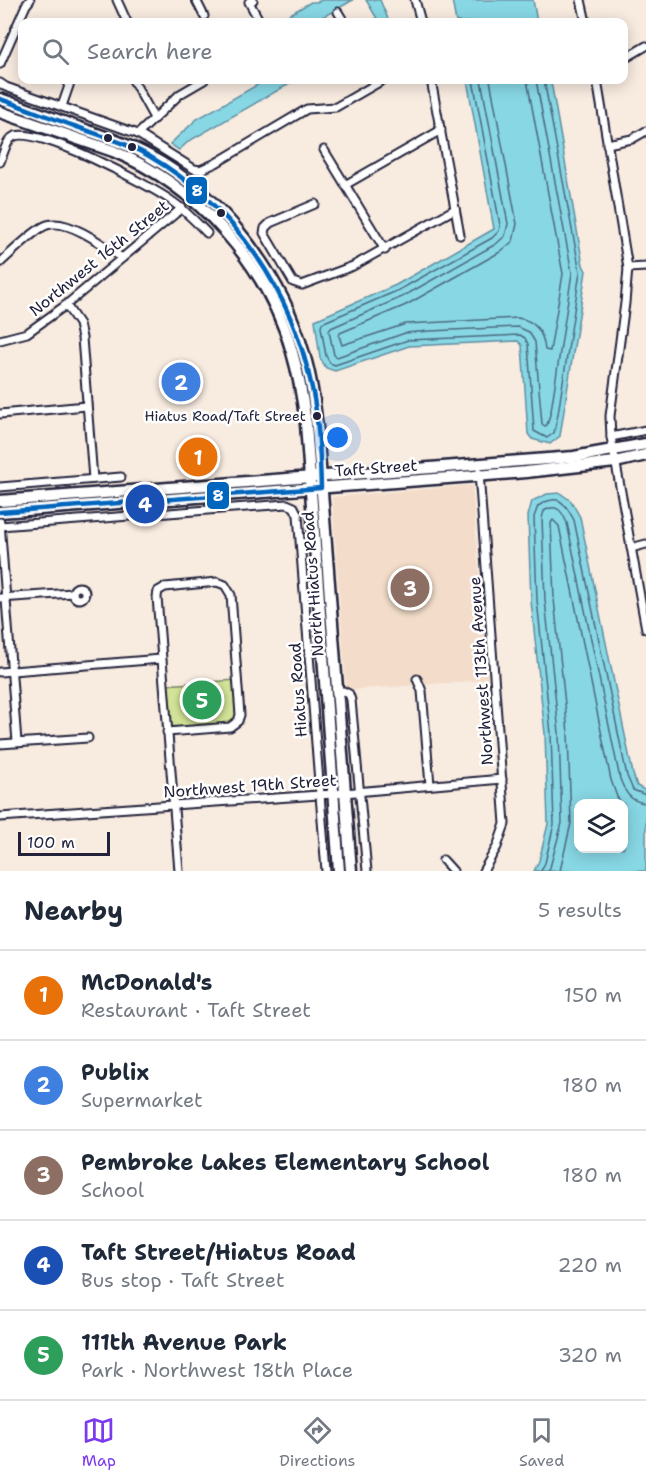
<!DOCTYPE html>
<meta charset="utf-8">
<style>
body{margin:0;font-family:"Shantell Sans",sans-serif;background:#f2f2f3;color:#1f2937}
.controls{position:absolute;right:18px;bottom:18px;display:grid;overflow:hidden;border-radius:12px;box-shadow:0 3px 15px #0003}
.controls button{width:54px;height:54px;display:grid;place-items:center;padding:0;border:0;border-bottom:2px solid #e0e1e3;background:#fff;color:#1f2937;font:30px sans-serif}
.scale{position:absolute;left:18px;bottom:15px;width:92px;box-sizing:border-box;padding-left:6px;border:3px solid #22223b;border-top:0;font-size:16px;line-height:21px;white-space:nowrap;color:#22223b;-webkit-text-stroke:4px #fff;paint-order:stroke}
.you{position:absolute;left:338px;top:438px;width:21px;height:21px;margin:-15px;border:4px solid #fff;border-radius:50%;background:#1a73e8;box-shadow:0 0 0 9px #1a73e833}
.badge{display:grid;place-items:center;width:39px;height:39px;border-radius:50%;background:#7c3aed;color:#fff;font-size:20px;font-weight:700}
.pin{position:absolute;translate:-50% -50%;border:3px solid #fff;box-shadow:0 2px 6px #0006}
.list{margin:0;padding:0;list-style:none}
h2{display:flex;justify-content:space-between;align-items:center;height:78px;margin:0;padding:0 24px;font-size:26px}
h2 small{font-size:20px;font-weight:400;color:#747a83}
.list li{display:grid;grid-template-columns:39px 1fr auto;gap:18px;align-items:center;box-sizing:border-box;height:90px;padding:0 24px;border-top:2px solid #e0e1e3}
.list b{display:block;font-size:22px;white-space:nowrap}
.list p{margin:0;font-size:20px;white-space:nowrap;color:#747a83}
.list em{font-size:20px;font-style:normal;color:#747a83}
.icon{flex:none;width:33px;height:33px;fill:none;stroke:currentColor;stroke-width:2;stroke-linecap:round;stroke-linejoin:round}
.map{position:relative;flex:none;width:646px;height:871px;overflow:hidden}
.search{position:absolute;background:#fff;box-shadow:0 3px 15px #0003;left:18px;right:18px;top:18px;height:66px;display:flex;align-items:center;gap:15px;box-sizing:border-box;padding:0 21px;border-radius:12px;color:#747a83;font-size:22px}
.sheet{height:528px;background:#fff}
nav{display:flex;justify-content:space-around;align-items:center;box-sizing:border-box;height:84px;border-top:2px solid #e0e1e3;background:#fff;font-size:16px;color:#747a83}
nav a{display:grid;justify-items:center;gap:3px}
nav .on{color:#7c3aed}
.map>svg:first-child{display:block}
</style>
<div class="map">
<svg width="646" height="871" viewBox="0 0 646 871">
<rect width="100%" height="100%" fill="#f8ebe0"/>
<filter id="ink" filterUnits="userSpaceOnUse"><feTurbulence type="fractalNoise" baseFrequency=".0167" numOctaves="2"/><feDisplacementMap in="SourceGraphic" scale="12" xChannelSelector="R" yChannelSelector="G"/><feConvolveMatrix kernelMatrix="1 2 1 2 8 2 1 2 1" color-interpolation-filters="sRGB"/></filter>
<g filter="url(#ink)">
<path fill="#f3ddca" d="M472 485 488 680 349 690 346 687 332 497Z"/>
<path fill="#d2e296" stroke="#7a8268" stroke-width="1.5" d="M237 680 240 715 230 727 167 732 164 685Z"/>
<g fill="#88d7e5" stroke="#5f8fa1" stroke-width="1.5" fill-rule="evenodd">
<path d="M322 0H353C331 12 306 32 280 20L311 2H317Z"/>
<path d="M366 0H380L388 19 398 22H379Z"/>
<path d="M452 0H533L537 22H456Z"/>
<path d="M266 80H296L189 141 179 150 170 144 197 119Z"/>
<path d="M467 80H549L552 87 583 265 586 271 560 436 550 444 532 439 528 434 522 345 518 341 409 346 335 371 326 368 320 358 315 320 396 285 494 229Z"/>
<path d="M560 493 571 501 580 517 633 774 637 786 646 791V871H534L539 861 548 824 545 734 531 601 528 516 532 501 547 494ZM578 804H624V848H578Z"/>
</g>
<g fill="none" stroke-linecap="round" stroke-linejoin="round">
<g stroke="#4b6a7f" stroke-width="1.5">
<path d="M473 80 500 225 499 231 492 238 399 290 322 323 321 327 326 356 330 363 335 365 408 340 520 335 525 338 528 344 534 431 547 438 554 433 558 414 580 272 544 80"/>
<path d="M481 80 508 224 505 236 496 244 402 297 331 328 329 331 334 355 337 357 405 333 430 331 518 327 529 332 535 342 542 424 545 426 547 425 551 411 572 273 536 80"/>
<path d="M490 80 517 224 513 241 500 252 406 305 340 333 339 336 342 345 406 324 518 318C537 321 543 333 545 350L550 351 563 274 527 80"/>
<path d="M541 871 545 863 554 824 551 734 537 600 534 517 538 506C558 493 564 501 574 520L627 776 633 790 646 795"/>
<path d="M549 871 562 823 559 733 545 600 542 518 544 511C557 503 562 511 567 523L620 779C625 792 630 802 646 803"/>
<path d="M560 871 571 823 568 733 554 599 551 523 553 520 559 526 611 780 617 797 623 804"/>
</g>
<g stroke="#22223b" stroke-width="11">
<g id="street">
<path d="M117 0 127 22"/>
<path d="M196 0 204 16"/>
<path d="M253 0 249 2 260 22"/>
<path d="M415 0 421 22"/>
<path d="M581 0 586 22"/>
<path d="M338 12 344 22"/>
<path d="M624 59 646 46"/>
<path d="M0 64 26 5 30 0"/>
<path d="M133 80 154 118"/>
<path d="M431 80 460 235"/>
<path d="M597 80 628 268 625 303 610 416 611 437 646 629"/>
<path d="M0 83 6 87 138 134 194 169 200 170 216 163 307 109 336 107 383 80"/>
<path d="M62 106 71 80"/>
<path d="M138 134 180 94 204 80"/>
<path d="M607 144 632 139 646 131"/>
<path d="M324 150 385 250"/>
<path d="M0 162C3 155 6 141 13 137 34 124 152 186 173 202 186 211 196 222 207 233"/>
<path d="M345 185 441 130"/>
<path d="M315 204 270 223 265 228 264 233 293 282 302 285 353 266 455 209"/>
<path d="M0 263C11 253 35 229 47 225 68 218 105 246 122 258"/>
<path d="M628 268 646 267"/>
<path d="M66 305 79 324 82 338 93 479"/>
<path d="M0 340 27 333 66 305 182 208"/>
<path d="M0 414 86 406"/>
<path d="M611 437 646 430"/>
<path d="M479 473 505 824 497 847 483 871"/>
<path d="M0 487 121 477"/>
<path d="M0 522 17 742"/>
<path d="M0 526 287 504 294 507 298 515 326 871"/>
<path d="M631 548 646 544"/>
<circle cx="79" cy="593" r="6"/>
<path d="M0 598 73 593"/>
<path d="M0 672 161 659"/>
<path d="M417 679 422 691 430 785"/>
<path d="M336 691H343L349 694 351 700 367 871"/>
<path d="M167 732 230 727 238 721 240 715 231 595 225 585 217 582 165 587 158 591 157 597C164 688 172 780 179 871"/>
<path d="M0 744 88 738"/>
<path d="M0 817 333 794 502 779"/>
<path d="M443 860 453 871"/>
</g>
</g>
<g stroke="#22223b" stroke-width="15">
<g id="secondary">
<path d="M0 99C26 108 51 118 77 127 102 136 126 143 149 156 220 194 281 273 303 351 311 376 314 401 317 427L351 871"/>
<path d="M0 112 113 151C198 186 267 264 292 352 299 376 303 400 306 424L339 871"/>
<path d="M0 501 574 457 646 444"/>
<path d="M0 512 526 472 615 462 646 455"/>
</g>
</g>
<use href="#street" stroke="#fff" stroke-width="7"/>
<use href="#secondary" stroke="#fff" stroke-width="10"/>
<g stroke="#fff" stroke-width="9">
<path id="bus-1" d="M0 99C26 108 51 118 77 127 102 136 127 143 149 156 235 206 292 291 312 388 319 421 320 455 321 488L0 512"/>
</g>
<use href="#bus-1" stroke="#0065bd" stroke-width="4.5"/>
</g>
</g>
<g fill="#22223b" stroke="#fff" stroke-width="2">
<circle cx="108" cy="138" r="5"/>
<circle cx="132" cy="147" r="5"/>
<circle cx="221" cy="213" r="5"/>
<circle cx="317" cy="416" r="5"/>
</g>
<g text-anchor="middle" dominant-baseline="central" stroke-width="5" stroke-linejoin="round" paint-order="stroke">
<g font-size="14" fill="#22223b" stroke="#fff" text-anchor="end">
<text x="306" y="416">Hiatus Road/Taft Street</text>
</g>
<g font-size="16" fill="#22223b" stroke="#fff">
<text transform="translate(99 258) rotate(-39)">Northwest 16th Street</text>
<text transform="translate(376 468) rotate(-4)">Taft Street</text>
<text transform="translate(313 584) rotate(-94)">North Hiatus Road</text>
<text transform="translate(481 671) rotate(-94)">Northwest 113th Avenue</text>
<text transform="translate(298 690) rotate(-94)">Hiatus Road</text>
<text transform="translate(250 786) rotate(-4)">Northwest 19th Street</text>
</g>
</g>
<g stroke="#fff" stroke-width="2">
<rect x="185" y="176" width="23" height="29" rx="6" fill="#0065bd"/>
<rect x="206" y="481" width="24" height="29" rx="6" fill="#0065bd"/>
</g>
<g font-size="16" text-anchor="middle" font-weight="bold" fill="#fff">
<text x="197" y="196">8</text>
<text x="218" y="501">8</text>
</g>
</svg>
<div class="controls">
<button><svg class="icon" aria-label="layers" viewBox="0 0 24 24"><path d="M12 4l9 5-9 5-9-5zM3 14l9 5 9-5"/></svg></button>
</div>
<div class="scale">100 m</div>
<div class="you"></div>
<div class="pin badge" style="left:198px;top:457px;background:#e8710a">1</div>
<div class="pin badge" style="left:181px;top:382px;background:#3f7fe0">2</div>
<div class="pin badge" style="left:410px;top:588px;background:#8d6e63">3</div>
<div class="pin badge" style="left:145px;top:504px;background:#1a4fb4">4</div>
<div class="pin badge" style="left:202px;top:700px;background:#2e9e5b">5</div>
<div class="search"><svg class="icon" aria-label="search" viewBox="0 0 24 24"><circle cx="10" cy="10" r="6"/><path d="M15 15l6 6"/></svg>Search here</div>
</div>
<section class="sheet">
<h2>Nearby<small>5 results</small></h2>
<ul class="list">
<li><span class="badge" style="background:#e8710a">1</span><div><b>McDonald's</b><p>Restaurant · Taft Street</p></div><em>150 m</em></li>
<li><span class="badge" style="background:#3f7fe0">2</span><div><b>Publix</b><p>Supermarket</p></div><em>180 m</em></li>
<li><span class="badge" style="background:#8d6e63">3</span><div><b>Pembroke Lakes Elementary School</b><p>School</p></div><em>180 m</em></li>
<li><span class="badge" style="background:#1a4fb4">4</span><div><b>Taft Street/Hiatus Road</b><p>Bus stop · Taft Street</p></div><em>220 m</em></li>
<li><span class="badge" style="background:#2e9e5b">5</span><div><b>111th Avenue Park</b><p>Park · Northwest 18th Place</p></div><em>320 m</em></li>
</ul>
</section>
<nav>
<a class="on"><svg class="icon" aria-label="map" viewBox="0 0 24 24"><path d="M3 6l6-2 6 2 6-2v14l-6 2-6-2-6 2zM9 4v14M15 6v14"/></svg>Map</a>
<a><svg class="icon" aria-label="directions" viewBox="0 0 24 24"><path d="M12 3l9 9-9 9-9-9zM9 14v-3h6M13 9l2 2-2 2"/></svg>Directions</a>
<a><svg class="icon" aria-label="saved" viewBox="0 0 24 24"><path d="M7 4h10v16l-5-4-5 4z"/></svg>Saved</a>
</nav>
